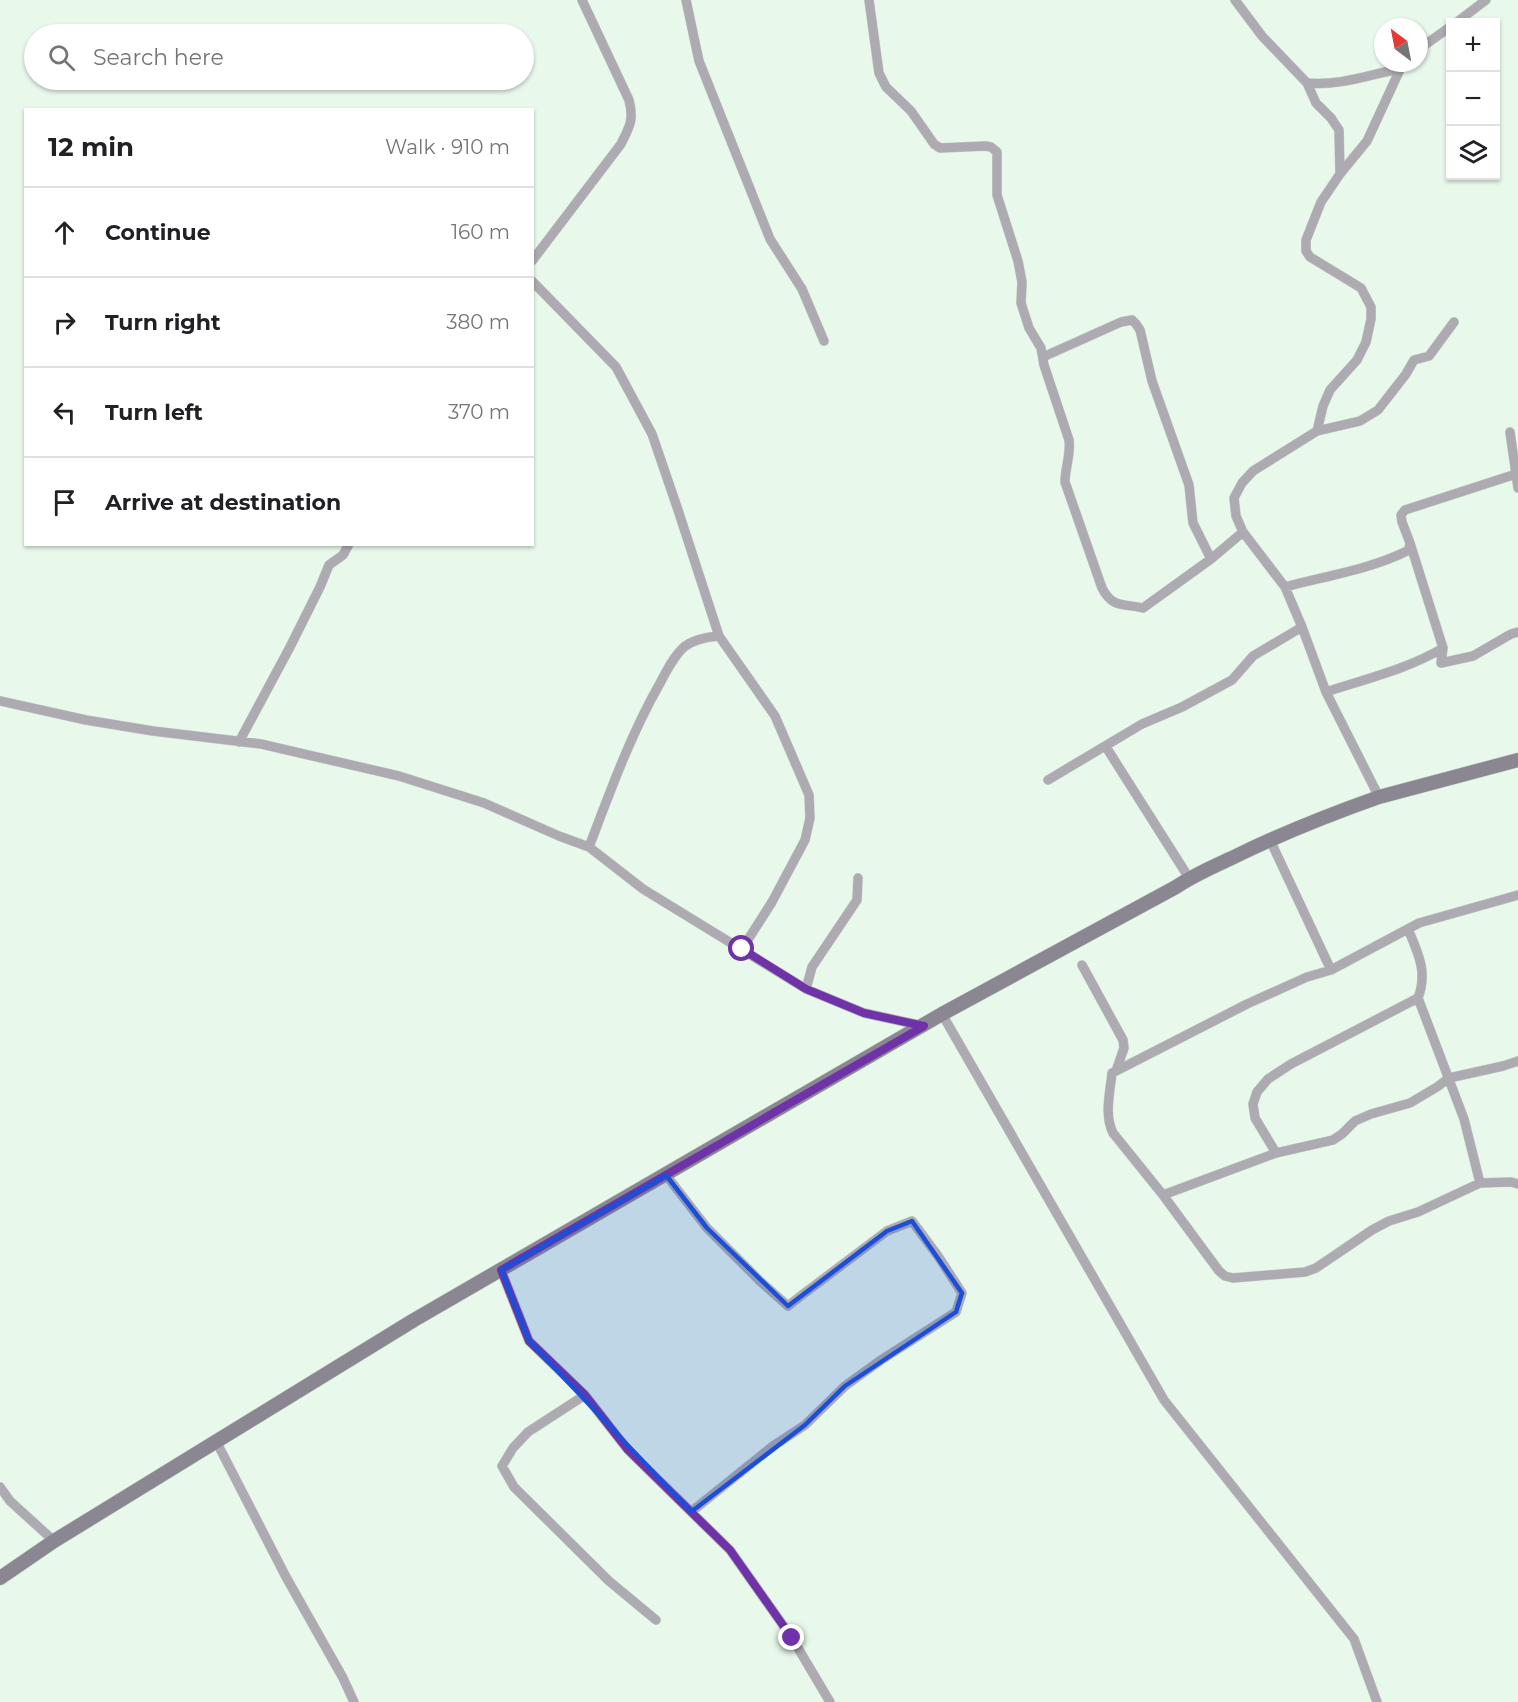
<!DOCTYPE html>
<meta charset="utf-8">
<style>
:root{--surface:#fff;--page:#f2f2f2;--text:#202124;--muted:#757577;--line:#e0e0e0}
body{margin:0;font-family:Montserrat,sans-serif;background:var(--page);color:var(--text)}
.controls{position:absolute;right:18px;top:18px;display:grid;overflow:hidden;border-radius:0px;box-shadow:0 2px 4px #0004}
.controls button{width:54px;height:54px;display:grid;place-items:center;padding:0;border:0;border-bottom:2px solid var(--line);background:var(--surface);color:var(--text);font:30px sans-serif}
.compass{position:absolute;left:1374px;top:18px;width:54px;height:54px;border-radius:50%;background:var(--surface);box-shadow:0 2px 4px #0004;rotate:328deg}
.stop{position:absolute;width:18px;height:18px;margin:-14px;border:4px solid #6f32a8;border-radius:50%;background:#fff}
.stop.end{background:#6f32a8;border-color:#fff;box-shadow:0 2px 6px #0008}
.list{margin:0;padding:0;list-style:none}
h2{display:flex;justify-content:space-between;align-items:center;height:78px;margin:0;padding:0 24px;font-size:26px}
h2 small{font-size:20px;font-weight:400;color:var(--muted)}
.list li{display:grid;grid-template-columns:39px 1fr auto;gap:18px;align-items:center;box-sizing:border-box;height:90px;padding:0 24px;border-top:2px solid var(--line)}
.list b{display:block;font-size:22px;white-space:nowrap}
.list em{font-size:20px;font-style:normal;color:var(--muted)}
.icon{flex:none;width:33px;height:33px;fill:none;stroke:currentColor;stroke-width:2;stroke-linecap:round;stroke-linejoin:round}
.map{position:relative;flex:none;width:1518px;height:1702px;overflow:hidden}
.search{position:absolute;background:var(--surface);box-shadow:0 2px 4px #0004;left:24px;top:24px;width:510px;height:66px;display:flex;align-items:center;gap:15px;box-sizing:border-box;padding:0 21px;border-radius:33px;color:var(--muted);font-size:22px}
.panel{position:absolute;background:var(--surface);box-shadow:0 2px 4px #0004;left:24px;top:108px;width:510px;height:438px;border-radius:0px}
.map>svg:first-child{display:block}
</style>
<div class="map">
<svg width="1518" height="1702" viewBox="0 0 1518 1702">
<rect width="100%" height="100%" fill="#e8f8eb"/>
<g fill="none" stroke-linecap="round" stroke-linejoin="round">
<g stroke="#c5d3c8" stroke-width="10">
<path id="minor" d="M686,0L699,61L770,239L802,289L824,341
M869,0L879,73L886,87L911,111L934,144L940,148L985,146L991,147L997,152V195L1018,261L1022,282L1021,303L1029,328L1041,348L1044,365L1069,440C1071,454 1065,468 1065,482L1102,588C1113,609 1123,603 1143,608L1211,559L1243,532
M1235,0L1262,36L1307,83L1316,103L1331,118L1339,130L1340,174
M1457,22L1486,0
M1419,49L1450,27
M1307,83C1340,86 1368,75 1399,69
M532,261L621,144C630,126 634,120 629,100L582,0
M532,281L616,367L652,434L678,510L719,636L775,716L809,795L810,818L805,840L772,902L742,949
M1043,357L1121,322L1132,320L1136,324L1140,330L1152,381L1189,485L1193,523L1211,559
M1317,431L1323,406L1330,390L1357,360L1366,342L1371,319V307L1361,288L1310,257L1306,251V240L1321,202L1340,174L1367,141L1403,63
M1510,432L1518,488
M1285,587C1326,576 1372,569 1409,550L1410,543
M1443,648L1410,543L1402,522L1401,515L1405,510L1516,474
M1326,692C1365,679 1408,669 1443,648L1441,663L1473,656L1511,634L1518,632
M0,701L86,720L153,731L261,744L399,776L484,803L559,836L589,847L643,889L806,989L864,1013L924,1026
M239,742L290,647L320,587L329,565L343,555L349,544
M1106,747L1189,878
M1048,780L1142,724L1182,707L1232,680L1253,656L1302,627
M1379,797L1326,692L1302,627L1285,587L1243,532L1236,516L1234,498L1242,483L1253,471L1317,431L1360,421L1378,410L1406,374L1414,360L1429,356L1454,322
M1270,840L1331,970
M589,847C610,792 630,736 659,685C666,672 673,657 684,647C694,639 707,637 719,636
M1082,965L1123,1040L1124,1048L1116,1071L1112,1073C1110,1093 1104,1115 1113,1133L1163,1195L1219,1271L1225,1276L1233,1278L1305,1272L1316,1268L1372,1230L1389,1221L1418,1212L1480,1183L1511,1182L1518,1184
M806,989L812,967L857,900L858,878
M1418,998L1464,1119L1480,1183
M942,1014L1164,1400L1354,1639L1377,1702
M1116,1071L1247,1004L1307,977L1331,970L1419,923L1518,895
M1276,1153L1255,1118L1253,1104L1257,1092L1268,1079L1291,1064L1418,998C1428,972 1418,953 1408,929
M666,1175L707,1228L761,1282L788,1306L802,1295L887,1231L912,1221L938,1256L962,1293L956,1312L881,1360L845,1386L805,1425L773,1446L691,1512
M1163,1195L1276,1153L1333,1140L1342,1134L1355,1121L1371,1114L1410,1103L1437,1087L1449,1078L1503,1066L1518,1061
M501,1270L529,1341L585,1395L628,1450L730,1550L792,1638L830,1702
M585,1395L528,1432L513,1448L502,1466L514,1487L609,1581L656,1620
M216,1441L286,1577L343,1678L354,1702
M0,1487L10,1501L54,1541"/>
</g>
<g stroke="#c5d3c8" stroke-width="15">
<path id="secondary" d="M0,1578L54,1541L414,1320L942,1014L1176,887C1195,874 1217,865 1238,855C1283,833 1331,814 1379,797L1518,760"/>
</g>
<use href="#minor" stroke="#adaab2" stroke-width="9"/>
<use href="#secondary" stroke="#8b8792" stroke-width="14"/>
</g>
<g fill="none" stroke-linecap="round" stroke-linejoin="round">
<path stroke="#6f32a8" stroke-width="8" d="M742,949L806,989L864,1013L924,1026L501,1270L529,1341L585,1395L628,1450L730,1550L792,1638"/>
</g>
<path fill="#1d4ed8" fill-opacity="0.2" stroke="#1d4ed8" stroke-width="4.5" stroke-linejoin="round" d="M666,1175L707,1228L788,1306L887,1231L912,1221L962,1293L956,1312L845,1386L805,1425L691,1512L529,1341L501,1270Z"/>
</svg>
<div class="controls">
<button>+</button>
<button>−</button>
<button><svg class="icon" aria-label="layers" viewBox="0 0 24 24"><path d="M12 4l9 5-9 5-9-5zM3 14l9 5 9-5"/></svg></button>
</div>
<svg class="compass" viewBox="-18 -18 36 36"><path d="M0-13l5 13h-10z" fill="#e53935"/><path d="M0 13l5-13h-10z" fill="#757577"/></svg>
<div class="stop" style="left:742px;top:949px"></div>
<div class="stop end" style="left:792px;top:1638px"></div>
<div class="search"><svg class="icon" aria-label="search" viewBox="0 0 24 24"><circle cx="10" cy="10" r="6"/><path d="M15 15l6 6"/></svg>Search here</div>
<section class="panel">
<h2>12 min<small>Walk · 910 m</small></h2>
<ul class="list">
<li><svg class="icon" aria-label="ahead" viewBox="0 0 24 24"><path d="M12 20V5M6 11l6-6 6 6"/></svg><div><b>Continue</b></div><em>160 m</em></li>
<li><svg class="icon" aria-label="right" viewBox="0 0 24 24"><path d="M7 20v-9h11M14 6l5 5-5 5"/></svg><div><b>Turn right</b></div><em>380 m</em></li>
<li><svg class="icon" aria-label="left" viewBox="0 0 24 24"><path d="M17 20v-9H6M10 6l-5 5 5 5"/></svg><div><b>Turn left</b></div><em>370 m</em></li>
<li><svg class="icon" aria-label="arrive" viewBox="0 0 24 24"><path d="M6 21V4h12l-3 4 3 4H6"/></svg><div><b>Arrive at destination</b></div></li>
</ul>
</section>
</div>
